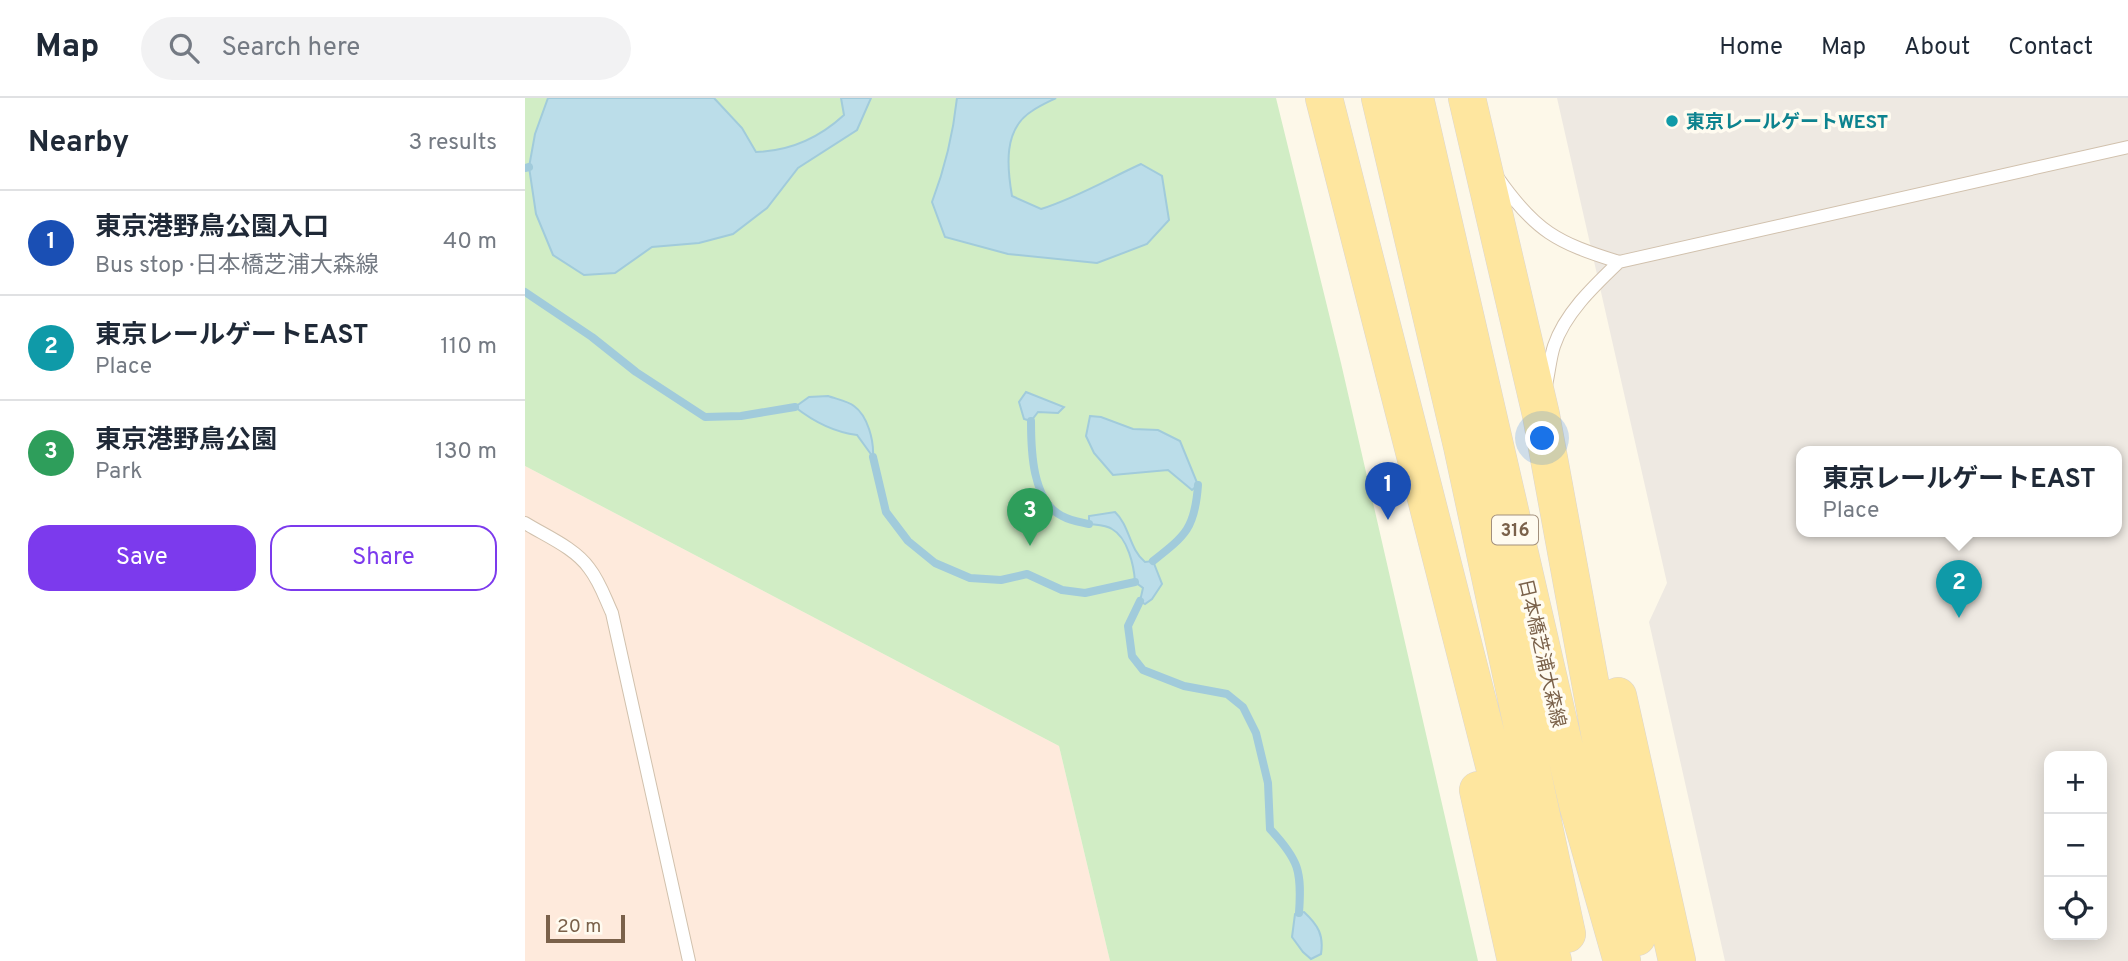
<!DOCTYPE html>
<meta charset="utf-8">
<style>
:root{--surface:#fff;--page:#f2f2f3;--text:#1f2937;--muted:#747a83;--line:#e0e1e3;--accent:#7c3aed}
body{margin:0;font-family:Overpass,"Noto Sans JP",sans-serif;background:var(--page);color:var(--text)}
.controls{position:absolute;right:21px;bottom:21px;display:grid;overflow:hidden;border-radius:14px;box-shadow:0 4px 18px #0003}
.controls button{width:63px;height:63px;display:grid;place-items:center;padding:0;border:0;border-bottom:2px solid var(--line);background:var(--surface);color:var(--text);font:35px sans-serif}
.scale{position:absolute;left:21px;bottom:18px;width:79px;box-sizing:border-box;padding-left:7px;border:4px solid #7a614a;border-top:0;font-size:19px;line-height:24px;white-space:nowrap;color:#7a614a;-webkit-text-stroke:5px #fffbf0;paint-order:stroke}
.you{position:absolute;left:1018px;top:341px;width:24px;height:24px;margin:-18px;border:5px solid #fff;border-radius:50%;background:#1a73e8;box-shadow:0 0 0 10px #1a73e833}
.badge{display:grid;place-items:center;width:46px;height:46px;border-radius:50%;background:var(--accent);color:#fff;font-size:23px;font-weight:700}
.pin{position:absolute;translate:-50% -58px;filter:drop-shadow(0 2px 4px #0008)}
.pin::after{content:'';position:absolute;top:37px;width:24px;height:21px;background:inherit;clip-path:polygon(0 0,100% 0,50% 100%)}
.popup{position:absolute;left:1271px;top:348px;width:326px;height:91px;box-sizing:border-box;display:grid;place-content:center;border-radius:14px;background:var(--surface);filter:drop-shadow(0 2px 5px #0005);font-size:23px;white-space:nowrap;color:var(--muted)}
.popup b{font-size:26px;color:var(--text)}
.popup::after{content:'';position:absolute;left:50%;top:100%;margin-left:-14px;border:14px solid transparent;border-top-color:var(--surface)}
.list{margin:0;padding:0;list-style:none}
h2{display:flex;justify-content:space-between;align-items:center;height:91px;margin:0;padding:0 28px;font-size:30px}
h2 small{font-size:23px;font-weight:400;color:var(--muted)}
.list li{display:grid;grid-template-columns:46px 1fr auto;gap:21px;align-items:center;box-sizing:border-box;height:105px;padding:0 28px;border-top:2px solid var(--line)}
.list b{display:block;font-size:26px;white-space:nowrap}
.list p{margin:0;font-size:23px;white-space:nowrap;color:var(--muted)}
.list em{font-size:23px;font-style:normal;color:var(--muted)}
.actions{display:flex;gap:14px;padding:21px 28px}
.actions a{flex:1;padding:16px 0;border:2px solid var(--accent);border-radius:21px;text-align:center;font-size:24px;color:var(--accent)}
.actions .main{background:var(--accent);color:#fff}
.icon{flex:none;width:38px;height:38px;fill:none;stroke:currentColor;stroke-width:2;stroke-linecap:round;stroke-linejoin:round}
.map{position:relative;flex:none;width:1603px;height:863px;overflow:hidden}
header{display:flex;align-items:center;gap:42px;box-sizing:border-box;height:98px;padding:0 35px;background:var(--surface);border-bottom:2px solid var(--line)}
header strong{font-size:33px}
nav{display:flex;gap:38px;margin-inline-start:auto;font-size:24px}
.search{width:490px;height:63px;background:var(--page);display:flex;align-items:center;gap:18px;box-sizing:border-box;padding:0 24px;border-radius:38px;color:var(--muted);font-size:26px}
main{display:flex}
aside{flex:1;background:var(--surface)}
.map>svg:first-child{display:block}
</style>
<header>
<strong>Map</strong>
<div class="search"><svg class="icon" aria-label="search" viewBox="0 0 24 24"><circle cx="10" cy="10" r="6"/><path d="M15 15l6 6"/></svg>Search here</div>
<nav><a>Home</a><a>Map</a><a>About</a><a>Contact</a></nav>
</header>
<main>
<aside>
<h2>Nearby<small>3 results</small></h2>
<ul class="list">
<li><span class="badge" style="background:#1a4fb4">1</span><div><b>東京港野鳥公園入口</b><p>Bus stop · 日本橋芝浦大森線</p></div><em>40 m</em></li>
<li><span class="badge" style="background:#0f9aa8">2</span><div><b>東京レールゲートEAST</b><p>Place</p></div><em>110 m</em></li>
<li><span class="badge" style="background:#2e9e5b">3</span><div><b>東京港野鳥公園</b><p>Park</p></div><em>130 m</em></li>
</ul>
<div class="actions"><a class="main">Save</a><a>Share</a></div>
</aside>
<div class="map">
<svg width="1603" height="863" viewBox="0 0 1603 863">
<rect width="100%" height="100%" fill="#fdf8e9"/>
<path fill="#feeadc" d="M0,368L534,648L585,863H0Z"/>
<path fill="#eee9e2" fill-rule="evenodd" d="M1032,0H1603V863H1200L1124,524L1142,485ZM1276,354H1592V434H1276ZM1524,658H1577V837H1524Z"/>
<path fill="#d1edc5" d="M0,0H751L816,265L953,863H585L534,648L0,368Z"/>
<path fill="#bbdde9" stroke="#a1cbdb" stroke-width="2" d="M23,0H189L217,30L231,54C265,53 294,40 319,17L316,0H346L332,32L273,70L242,110L208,136L174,145L127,149L90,175L59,177L28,157L11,116L4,69L10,36Z
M432,0H531C523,4 514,8 507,13C478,31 482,69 487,98L516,111C551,100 583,81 616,66L637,78L644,122L622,146L572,165L483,156L420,139L407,104C420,70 428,37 432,0Z
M501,294L539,309L533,315L513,314L506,323L499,321L494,304Z
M303,298C311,301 323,303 329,308C343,318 349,343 348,359L332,337C308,334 289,324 270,309L284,299Z
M565,318L576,319L608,331L633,332L655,343L673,387L667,392L643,372L588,377L569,355L561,338Z
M590,414C605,428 604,451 620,464L628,463L637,486L627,501L620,506L615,503L618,490L610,484C609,468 603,440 587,431C581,427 571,427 564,426V418Z
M779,814C793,827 799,837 796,856L786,861L778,854L767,839L770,816Z"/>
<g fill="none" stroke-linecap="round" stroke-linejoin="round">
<path stroke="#a1cbdb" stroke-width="8" d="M0,70L4,69
M0,194L67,239L111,274L180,319L216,318L270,309
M506,323C506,352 507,403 537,418C546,423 555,424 564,426
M348,359L361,414L383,443L410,465L445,480L476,482L502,476L537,492L560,495L610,484
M628,463C661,437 670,430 673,387
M615,503L603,528L607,558L618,572L659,588L702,596L718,609L731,635L743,685L745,731C774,762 777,773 774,815"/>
<g stroke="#d1c1ad" stroke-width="14">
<path id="lane" d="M973,80C1010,133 1032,145 1094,164L1603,49
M1021,287C1024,275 1025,260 1029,248C1040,215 1069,188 1094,164
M0,425C21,438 50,450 64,470C75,484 80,500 87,515L164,863"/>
</g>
<g stroke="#dcd6d0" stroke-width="38">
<path id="primary" d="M799,0L971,675L1028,863
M855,0L937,348L1042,836
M890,0L1053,708L1097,863
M942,0L1016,317L1112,839
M1093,598L1152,863
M953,692L991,863"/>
</g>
<use href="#lane" stroke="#fff" stroke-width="12"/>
<use href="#primary" stroke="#fee69f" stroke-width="37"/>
</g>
<circle fill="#0f9aa8" stroke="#fffbf0" stroke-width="2.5" cx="1147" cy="23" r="7"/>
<g text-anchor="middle" stroke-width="7" stroke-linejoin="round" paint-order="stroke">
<rect fill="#fffbf0" stroke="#a28f7c" stroke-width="2" x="967" y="417.5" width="46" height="29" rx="5"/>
<g font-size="18" font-weight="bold" fill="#7a614a">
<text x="990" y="438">316</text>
</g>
<g font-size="19" font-weight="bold" fill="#0d838f" stroke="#fffbf0" text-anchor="start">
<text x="1161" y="30">東京レールゲートWEST</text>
</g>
<g font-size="19" fill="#7a614a" stroke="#fffbf0">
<text transform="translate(1018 555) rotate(77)" y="7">日本橋芝浦大森線</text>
</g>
</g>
</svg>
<div class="controls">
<button>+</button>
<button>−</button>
<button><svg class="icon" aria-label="locate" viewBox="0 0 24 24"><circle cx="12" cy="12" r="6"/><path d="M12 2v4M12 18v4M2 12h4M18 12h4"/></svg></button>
</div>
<div class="scale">20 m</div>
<div class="you"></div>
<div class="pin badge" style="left:863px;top:422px;background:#1a4fb4">1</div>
<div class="pin badge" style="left:1434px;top:520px;background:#0f9aa8">2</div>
<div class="popup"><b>東京レールゲートEAST</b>Place</div>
<div class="pin badge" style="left:505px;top:448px;background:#2e9e5b">3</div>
</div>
</main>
